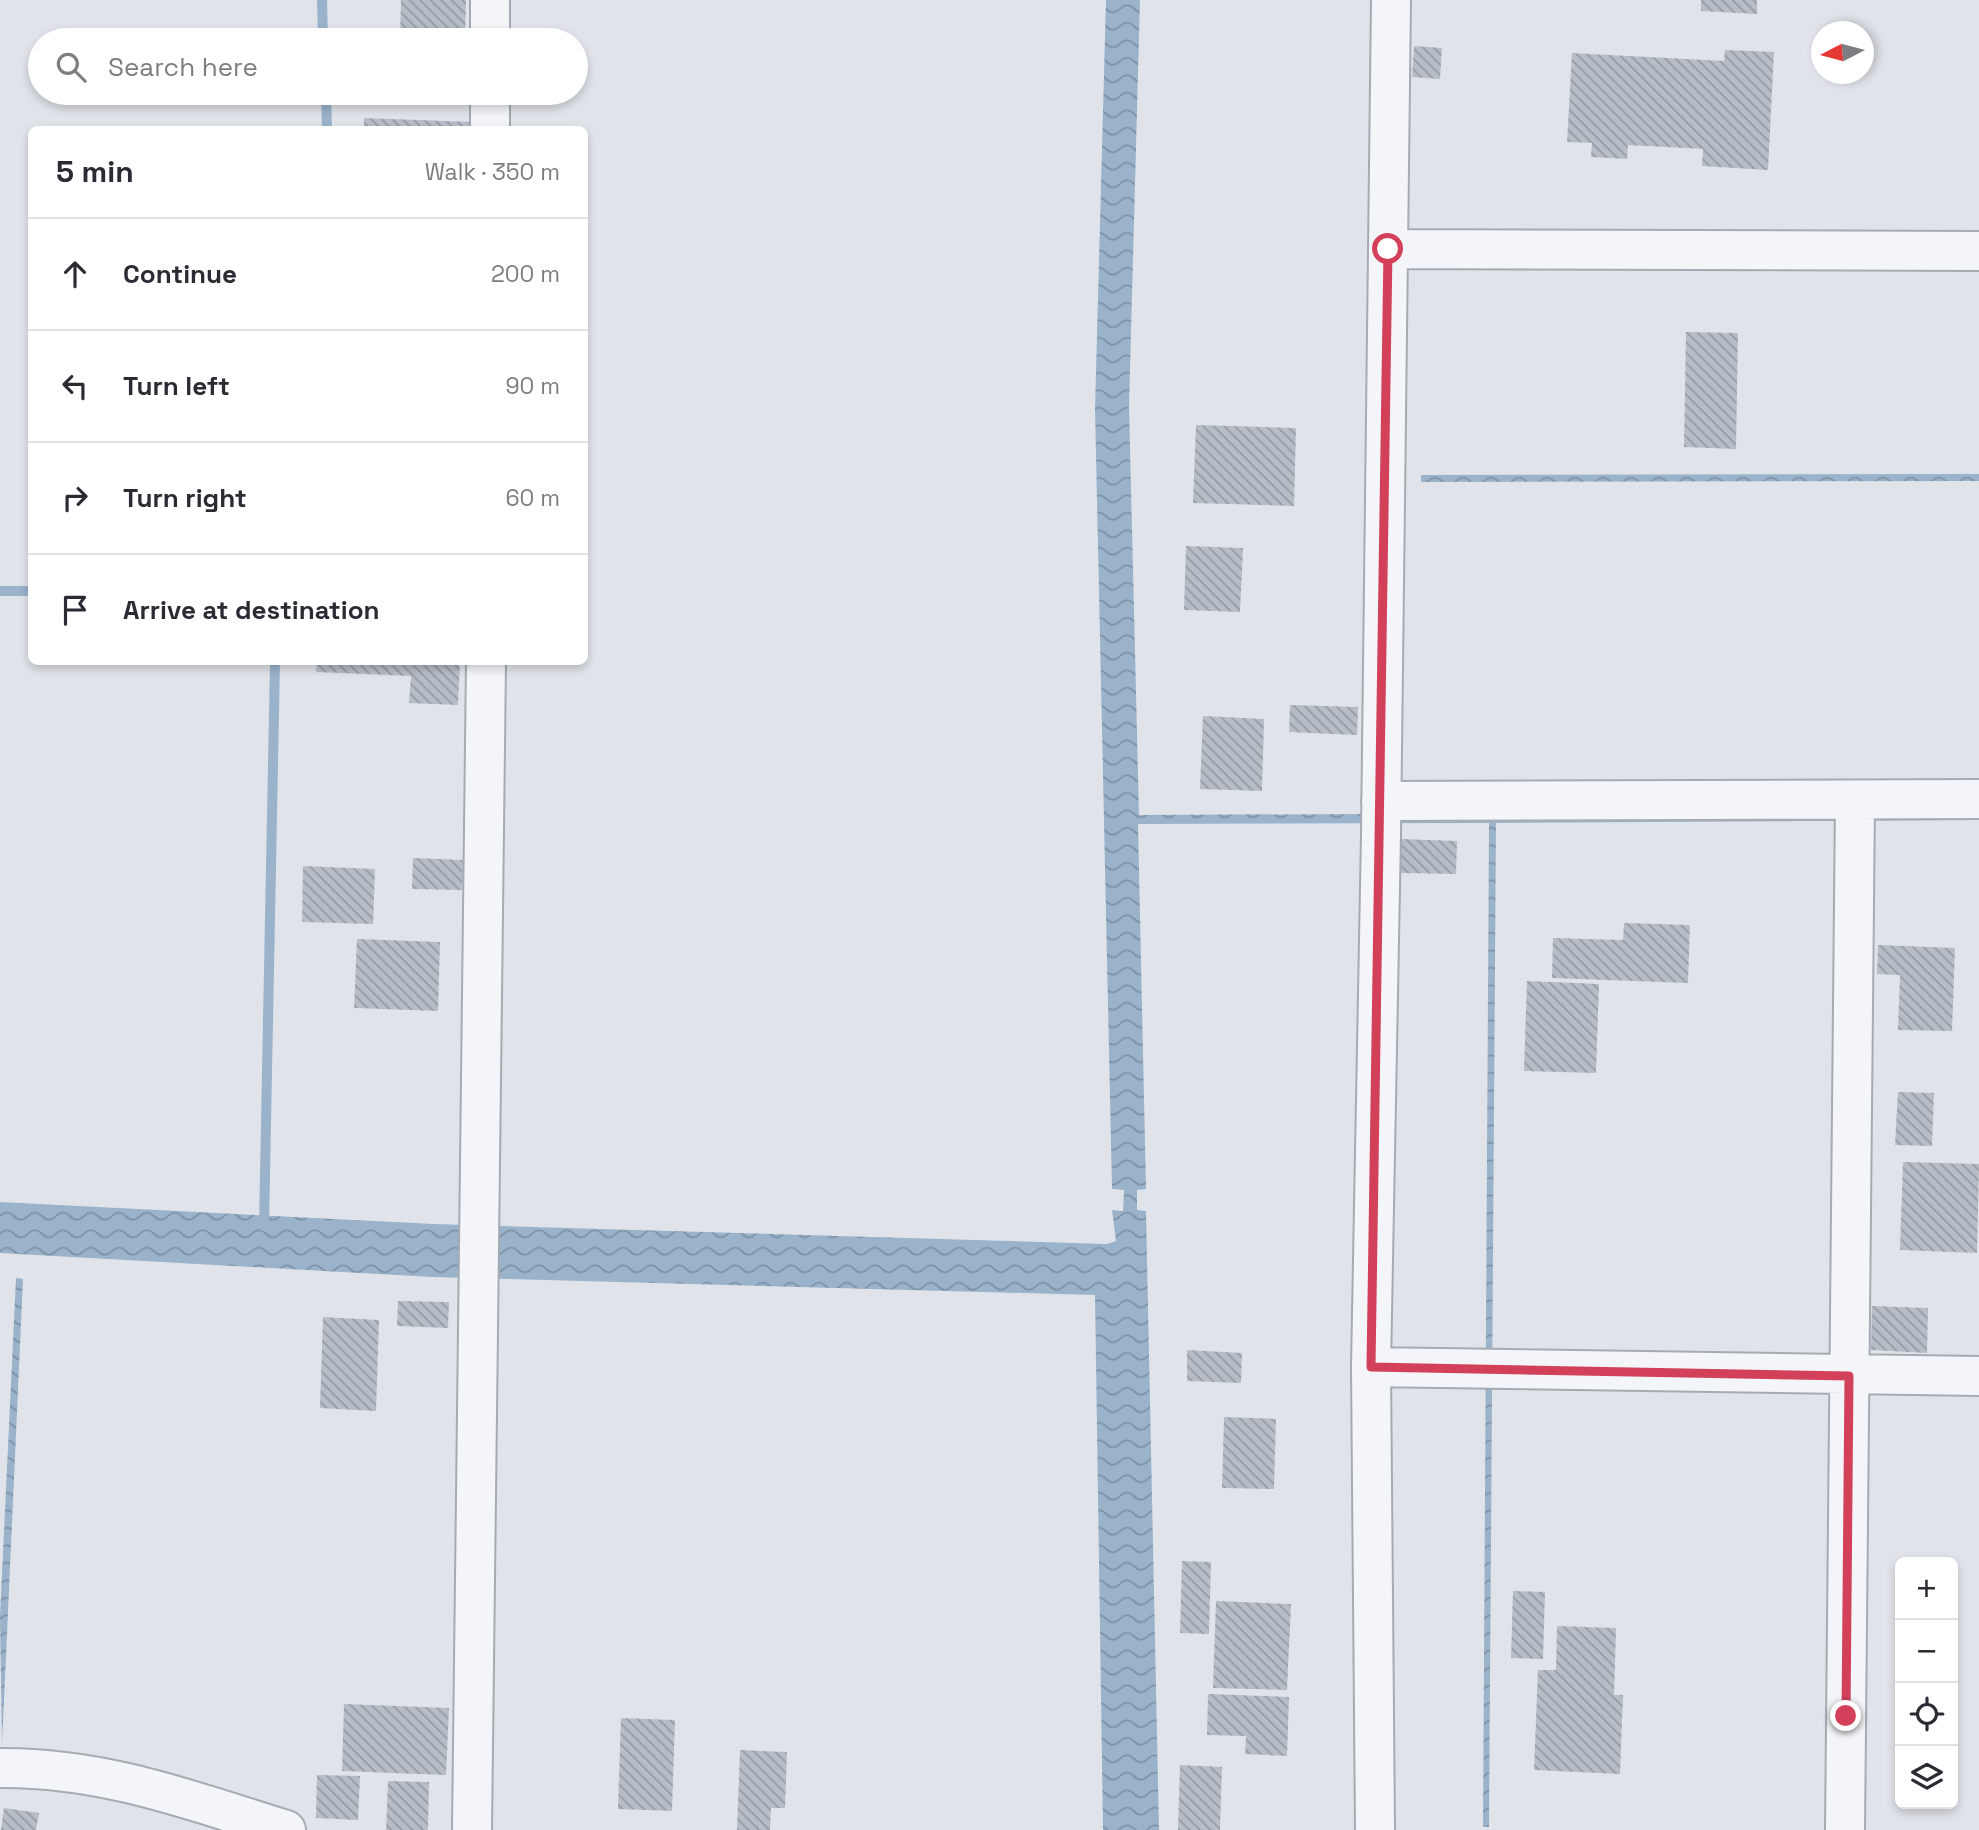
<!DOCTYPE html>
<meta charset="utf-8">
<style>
:root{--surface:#fff;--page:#f2f2f3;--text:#2b2b33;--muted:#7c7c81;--line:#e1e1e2}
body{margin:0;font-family:"Space Grotesk",sans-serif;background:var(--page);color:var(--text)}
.controls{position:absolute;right:21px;bottom:21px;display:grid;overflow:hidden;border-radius:10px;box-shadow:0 4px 10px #0003}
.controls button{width:63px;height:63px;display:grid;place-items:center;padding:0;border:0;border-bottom:2px solid var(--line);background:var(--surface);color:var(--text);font:35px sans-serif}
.compass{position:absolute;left:1811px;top:21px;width:63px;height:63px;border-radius:50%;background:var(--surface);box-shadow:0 4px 10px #0003;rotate:264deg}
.stop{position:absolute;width:21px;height:21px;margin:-16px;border:5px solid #d3405a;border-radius:50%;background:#fff}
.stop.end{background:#d3405a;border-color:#fff;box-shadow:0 2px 7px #0008}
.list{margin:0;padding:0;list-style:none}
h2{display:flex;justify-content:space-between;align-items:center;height:91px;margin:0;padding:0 28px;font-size:30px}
h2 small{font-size:23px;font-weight:400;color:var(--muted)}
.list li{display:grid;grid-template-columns:46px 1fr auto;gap:21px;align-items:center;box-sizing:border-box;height:112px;padding:0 28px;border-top:2px solid var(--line)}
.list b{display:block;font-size:26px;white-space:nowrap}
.list em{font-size:23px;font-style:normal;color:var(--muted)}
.icon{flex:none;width:38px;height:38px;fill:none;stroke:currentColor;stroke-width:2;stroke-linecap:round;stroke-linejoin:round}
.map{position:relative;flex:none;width:1979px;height:1830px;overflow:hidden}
.search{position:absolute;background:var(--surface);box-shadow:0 4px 10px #0003;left:28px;top:28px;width:560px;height:77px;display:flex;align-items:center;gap:18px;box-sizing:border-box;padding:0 24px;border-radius:38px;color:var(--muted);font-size:26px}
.panel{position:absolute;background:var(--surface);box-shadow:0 4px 10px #0003;left:28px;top:126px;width:560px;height:539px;border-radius:10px}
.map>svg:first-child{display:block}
</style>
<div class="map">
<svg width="1979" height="1830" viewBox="0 0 1979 1830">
<defs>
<pattern id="water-waves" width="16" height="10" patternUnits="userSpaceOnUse" patternTransform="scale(1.75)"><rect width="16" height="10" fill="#9ab3cb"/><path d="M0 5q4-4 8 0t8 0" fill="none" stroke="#7e92a6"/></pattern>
<pattern id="building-back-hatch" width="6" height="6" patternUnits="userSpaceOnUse" patternTransform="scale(1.75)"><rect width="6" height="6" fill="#b7bdc7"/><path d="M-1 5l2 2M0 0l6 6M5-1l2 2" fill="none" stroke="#959aa3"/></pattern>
</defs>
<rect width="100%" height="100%" fill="#e0e4ea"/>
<path fill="url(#water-waves)" d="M1106,0H1140L1129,406L1139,815L1979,811V820L1496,823L1489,1827H1483L1489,823L1138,824L1146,1189L1137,1190V1210L1146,1211L1159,1830H1103L1095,1295L432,1277L0,1253V1202L434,1224L1107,1244L1116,1241L1112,1210L1123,1211L1124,1190L1112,1189L1095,409Z
M1979,474V481L1421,482V475Z
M16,1278L23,1279L2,1745L0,1616Z"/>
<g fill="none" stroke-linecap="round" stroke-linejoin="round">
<path stroke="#9ab3cb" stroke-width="10" d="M322,0L323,40
M326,93L327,130
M0,591H32
M264,1226L275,662"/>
</g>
<path fill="url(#building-back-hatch)" d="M401,0H466L465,40H400Z
M1701,0H1757V14L1701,11Z
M1414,46L1442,48L1440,79L1412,77Z
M1725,50L1774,52L1768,170L1702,166L1703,149L1628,145L1627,159L1591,157L1592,143L1567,142L1572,53L1724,61Z
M364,118L473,122L472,130H364Z
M1686,332L1738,333L1736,449L1684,447Z
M1196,425L1296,428L1294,506L1193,503Z
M1186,546L1243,548L1240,612L1184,610Z
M317,662H460L458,705L409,703L411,676L316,672Z
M1290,705L1358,707L1357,735L1289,732Z
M1203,716L1264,719L1262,791L1200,789Z
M1400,839L1457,841L1456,874L1399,873Z
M413,858L463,860L462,890L412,889Z
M303,866L375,869L373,924L302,922Z
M1624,923L1690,925L1688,983L1552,978L1553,938L1623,940Z
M357,939L440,942L438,1011L354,1008Z
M1878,945L1955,948L1952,1031L1898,1030L1900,975L1877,974Z
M1527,981L1599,984L1596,1073L1524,1071Z
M1898,1092L1934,1093L1932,1146L1895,1145Z
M1903,1162L1979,1164L1977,1253L1900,1250Z
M398,1301L449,1302L448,1328L397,1326Z
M1872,1306L1928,1308L1927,1353L1871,1350Z
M323,1317L379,1320L376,1411L320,1408Z
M1187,1350L1242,1353L1241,1383L1187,1381Z
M1224,1417L1276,1419L1274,1489L1222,1488Z
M1182,1561L1211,1562L1209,1634L1180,1633Z
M1513,1591L1545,1592L1543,1659L1511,1658Z
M1216,1601L1291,1604L1287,1690L1213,1688Z
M1557,1626L1616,1628L1614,1695H1623L1620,1774L1534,1770L1538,1670H1556Z
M1208,1694L1289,1697L1287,1756L1245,1754L1246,1736L1207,1735Z
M344,1704L449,1708L446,1775L342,1771Z
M621,1718L675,1720L672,1811L618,1809Z
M740,1750L787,1752L785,1808H771L770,1830H737Z
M1180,1765L1222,1767L1220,1830H1178Z
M317,1775L360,1776L358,1820L316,1818Z
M388,1781L429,1782L428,1830H386Z
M4,1808L39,1813L36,1830H1Z"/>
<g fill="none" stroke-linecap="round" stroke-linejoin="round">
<g stroke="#a5abb4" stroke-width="42">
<path id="minor" d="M490,0V40
M490,93V130
M1388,249L1979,251
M1381,801L1979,799
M1371,1367L1979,1376
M0,1768C102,1767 190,1800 286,1830
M472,1830L486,662
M1375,1830L1371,1367L1381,834L1391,0
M1845,1830L1855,800"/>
</g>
<use href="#minor" stroke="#f3f5f8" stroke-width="38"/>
</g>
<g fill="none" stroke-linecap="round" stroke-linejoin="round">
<path stroke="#d3405a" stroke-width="9" d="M1388,249L1371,1367L1849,1376L1846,1716"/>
</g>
</svg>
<div class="controls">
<button>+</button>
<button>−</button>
<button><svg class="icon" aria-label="locate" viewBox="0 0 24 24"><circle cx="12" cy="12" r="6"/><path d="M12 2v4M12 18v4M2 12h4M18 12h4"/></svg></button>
<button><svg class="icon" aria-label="layers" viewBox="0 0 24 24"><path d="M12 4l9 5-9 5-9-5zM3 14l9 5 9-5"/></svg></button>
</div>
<svg class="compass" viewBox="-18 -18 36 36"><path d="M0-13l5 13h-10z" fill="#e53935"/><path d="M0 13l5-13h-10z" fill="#7c7c81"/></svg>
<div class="stop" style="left:1388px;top:249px"></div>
<div class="stop end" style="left:1846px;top:1716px"></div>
<div class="search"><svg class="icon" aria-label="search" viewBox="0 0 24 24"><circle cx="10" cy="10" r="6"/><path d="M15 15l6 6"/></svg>Search here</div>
<section class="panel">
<h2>5 min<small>Walk · 350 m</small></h2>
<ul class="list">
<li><svg class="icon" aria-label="ahead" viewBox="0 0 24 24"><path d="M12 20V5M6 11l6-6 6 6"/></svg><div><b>Continue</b></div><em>200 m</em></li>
<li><svg class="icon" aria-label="left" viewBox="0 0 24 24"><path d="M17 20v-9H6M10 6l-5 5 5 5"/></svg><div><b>Turn left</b></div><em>90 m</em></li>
<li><svg class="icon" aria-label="right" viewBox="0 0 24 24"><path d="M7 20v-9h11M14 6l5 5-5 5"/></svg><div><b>Turn right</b></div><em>60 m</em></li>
<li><svg class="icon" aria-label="arrive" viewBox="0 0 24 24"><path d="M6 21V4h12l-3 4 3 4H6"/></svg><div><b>Arrive at destination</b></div></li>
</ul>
</section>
</div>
